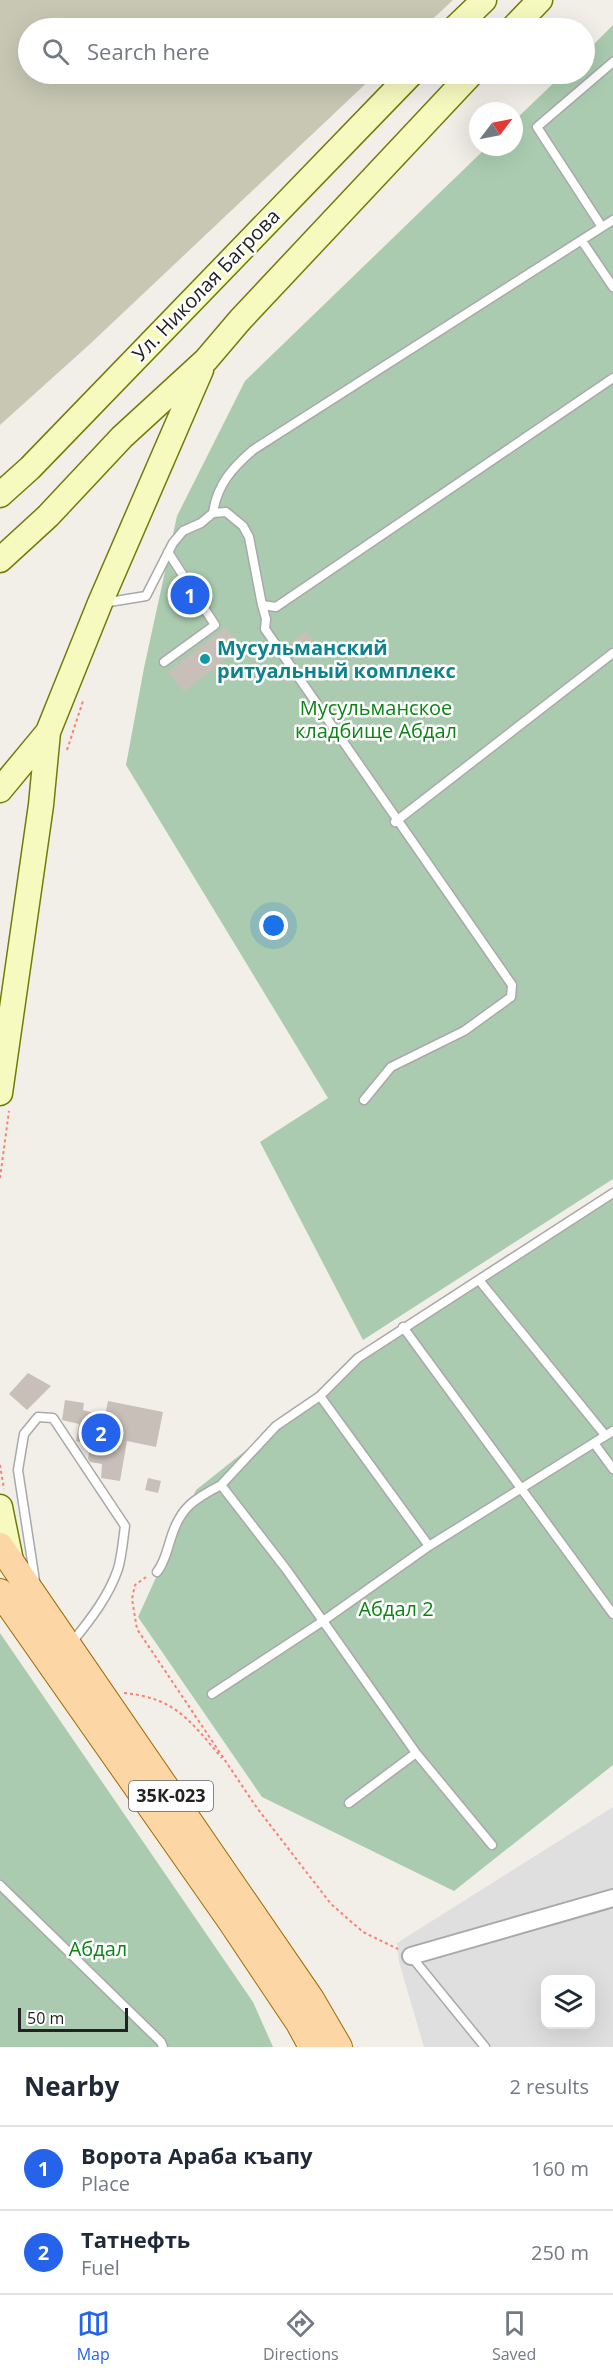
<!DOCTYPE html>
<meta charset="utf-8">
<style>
:root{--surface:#fff;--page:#f6f6f7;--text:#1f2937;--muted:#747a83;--line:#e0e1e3;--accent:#2563eb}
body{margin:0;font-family:"Open Sans",sans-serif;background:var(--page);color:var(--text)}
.controls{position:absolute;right:18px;bottom:18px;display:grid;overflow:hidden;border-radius:12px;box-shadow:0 6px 24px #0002}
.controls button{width:54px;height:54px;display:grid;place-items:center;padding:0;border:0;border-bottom:2px solid var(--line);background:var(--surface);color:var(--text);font:30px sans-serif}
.compass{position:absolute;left:469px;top:102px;width:54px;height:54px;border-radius:50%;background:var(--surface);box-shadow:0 6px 24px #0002;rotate:58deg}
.scale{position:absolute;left:18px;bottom:15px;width:110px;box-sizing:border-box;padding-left:6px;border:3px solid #222;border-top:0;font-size:16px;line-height:21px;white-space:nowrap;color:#222;-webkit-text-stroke:4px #fff;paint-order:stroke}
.you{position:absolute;left:274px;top:926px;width:21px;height:21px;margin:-15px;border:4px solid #fff;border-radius:50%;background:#1a73e8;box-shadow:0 0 0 9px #1a73e833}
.badge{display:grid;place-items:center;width:39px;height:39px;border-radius:50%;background:var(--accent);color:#fff;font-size:20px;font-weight:700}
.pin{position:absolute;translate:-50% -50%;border:3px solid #fff;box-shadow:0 2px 6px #0006}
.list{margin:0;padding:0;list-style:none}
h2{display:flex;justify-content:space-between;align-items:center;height:78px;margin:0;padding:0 24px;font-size:26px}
h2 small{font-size:20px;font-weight:400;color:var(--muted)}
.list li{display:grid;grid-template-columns:39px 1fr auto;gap:18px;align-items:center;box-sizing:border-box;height:84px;padding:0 24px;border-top:2px solid var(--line)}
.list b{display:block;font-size:22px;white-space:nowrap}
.list p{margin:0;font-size:20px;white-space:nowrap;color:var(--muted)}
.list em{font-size:20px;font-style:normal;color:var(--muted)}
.icon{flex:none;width:33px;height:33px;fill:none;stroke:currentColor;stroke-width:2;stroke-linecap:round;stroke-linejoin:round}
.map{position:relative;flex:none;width:613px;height:2047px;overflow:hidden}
.search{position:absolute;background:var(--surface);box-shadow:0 6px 24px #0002;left:18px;right:18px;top:18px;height:66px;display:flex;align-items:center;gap:15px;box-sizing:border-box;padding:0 21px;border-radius:33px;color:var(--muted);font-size:22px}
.sheet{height:246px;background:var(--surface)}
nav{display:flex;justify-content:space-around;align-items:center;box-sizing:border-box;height:84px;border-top:2px solid var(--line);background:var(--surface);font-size:16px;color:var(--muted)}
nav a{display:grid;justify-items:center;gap:3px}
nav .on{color:var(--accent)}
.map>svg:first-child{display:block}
</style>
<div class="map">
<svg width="613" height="2047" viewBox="0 0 613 2047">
<rect width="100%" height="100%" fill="#f2efe9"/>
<path fill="#e0dfdf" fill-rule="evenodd" d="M613,1807V2047H424L399,1962L397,1943ZM546,1980H590V2024H546Z"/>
<path fill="#c7c7b4" d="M0,0H453L423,28H28V74H376L90,344L0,425Z"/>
<path fill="#aacbaf" d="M613,25V1179L363,1340L260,1142L328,1098L126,765L144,668L177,516L245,381L487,147H514V121L563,74H584L585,53Z
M613,1193V1765L454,1891L262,1797L138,1617L196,1490L359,1360Z
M0,1633L253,2002L273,2047H0Z"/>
<path fill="#c7bfb8" d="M184,589L193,603L186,609L176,595Z
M226,627L241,647L184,692L168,672Z
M305,631L318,646L304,658L291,643Z
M28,1373L51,1386L27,1410L9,1394Z
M65,1400L84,1403L83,1410L105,1416L108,1401L163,1412L156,1447L127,1441L120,1481L101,1478L102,1464L90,1462L88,1459L90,1445L76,1441L79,1424L62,1420Z
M148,1478L161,1481L158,1493L145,1490Z"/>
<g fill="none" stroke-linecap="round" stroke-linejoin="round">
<g stroke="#a9a9a9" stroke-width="11">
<path id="lane" d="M602,227L537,127L613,62
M582,241L613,287
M213,513C217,485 232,468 253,450L613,220
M103,603L146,596L173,543L183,531L201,523L213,513L226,512L243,526L249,537L262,605L276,607L613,378
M262,605L266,619L265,629L512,985L511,997L464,1031L391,1067L364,1100
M164,662L215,625L168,552
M395,822L613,653
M479,1280L605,1435
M403,1327L613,1614
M320,1396L429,1546
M594,1443L613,1469
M221,1485L276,1426L320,1396L358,1358L613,1193
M157,1572C165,1562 167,1550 171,1538C180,1508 194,1499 221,1485L286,1569L323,1621L429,1546L613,1431
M35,1581L18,1470L24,1434L38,1417L53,1418L125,1526C123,1540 122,1555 118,1569C108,1598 89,1621 70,1645
M212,1694L323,1621L416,1753L492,1845
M349,1803L416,1753
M0,1885L161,2042L163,2047
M411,1956L485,2047"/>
</g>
<g stroke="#a9a9a9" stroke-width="20">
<path id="street" d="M411,1956L613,1898"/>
</g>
<g stroke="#707d05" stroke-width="27">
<path id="secondary" d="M455,28L484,0
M513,28L540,0
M0,495L30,468L411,74
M0,560L48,516L122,437L206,360L240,320L471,74
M0,790L48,732L100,603L201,370
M0,1093L41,805L48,732
M0,1507L11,1561"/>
</g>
<g stroke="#a06b00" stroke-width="28">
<path id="primary" d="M0,1546L311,1999L339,2047
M0,1592L230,1920L299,2023L312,2047"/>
</g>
<path stroke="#fa8072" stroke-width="2" stroke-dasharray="3 3" stroke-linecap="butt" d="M67,750L83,701
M0,1178L9,1111
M0,1465L4,1489
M146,1577L135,1585L132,1599L137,1629L257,1808L331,1904L363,1932L398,1949
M124,1693C176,1698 190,1721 222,1758"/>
<use href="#lane" stroke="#fff" stroke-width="8"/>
<use href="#street" stroke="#fff" stroke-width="16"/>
<use href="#secondary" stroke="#f7fabf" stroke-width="24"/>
<use href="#primary" stroke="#fcd6a4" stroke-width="26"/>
</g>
<circle fill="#0f9aa8" stroke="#fff" stroke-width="2" cx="205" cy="659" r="6"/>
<g text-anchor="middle" stroke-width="5" stroke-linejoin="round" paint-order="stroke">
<rect fill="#fff" stroke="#646464" stroke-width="1.5" x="129" y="1781" width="84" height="30" rx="4.5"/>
<g font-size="18" font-weight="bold" fill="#222">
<text x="171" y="1802">35К-023</text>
</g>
<g font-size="20" fill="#222" stroke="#fff">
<text transform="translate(206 285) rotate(-46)" y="7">Ул. Николая Багрова</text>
</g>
<g font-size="20" font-weight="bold" fill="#0d838f" stroke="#fff" text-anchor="start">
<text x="217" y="655">Мусульманский<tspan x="217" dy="23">ритуальный комплекс</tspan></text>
</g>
<g font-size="20" fill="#0c8416" stroke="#fff">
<text x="376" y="715">Мусульманское<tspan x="376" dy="23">кладбище Абдал</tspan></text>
<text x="396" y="1616">Абдал 2</text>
<text x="98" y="1956">Абдал</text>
</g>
</g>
</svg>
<div class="controls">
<button><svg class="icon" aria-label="layers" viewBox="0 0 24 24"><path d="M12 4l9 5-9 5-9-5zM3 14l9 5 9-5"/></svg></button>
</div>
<svg class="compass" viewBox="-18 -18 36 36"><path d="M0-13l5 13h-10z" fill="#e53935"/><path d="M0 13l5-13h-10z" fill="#747a83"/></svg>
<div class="scale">50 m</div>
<div class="you"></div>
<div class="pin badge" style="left:190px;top:595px">1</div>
<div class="pin badge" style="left:101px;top:1433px">2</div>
<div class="search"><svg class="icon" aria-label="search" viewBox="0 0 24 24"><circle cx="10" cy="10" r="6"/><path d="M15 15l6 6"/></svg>Search here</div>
</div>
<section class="sheet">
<h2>Nearby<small>2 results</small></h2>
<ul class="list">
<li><span class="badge">1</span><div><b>Ворота Араба къапу</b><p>Place</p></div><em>160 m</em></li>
<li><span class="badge">2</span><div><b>Татнефть</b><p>Fuel</p></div><em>250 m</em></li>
</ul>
</section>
<nav>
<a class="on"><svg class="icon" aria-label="map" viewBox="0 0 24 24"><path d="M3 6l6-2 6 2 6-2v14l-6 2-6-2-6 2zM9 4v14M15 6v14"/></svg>Map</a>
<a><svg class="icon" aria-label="directions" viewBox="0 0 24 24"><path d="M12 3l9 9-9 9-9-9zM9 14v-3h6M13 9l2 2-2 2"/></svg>Directions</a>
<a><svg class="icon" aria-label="saved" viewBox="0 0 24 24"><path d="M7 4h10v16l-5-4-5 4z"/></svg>Saved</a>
</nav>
